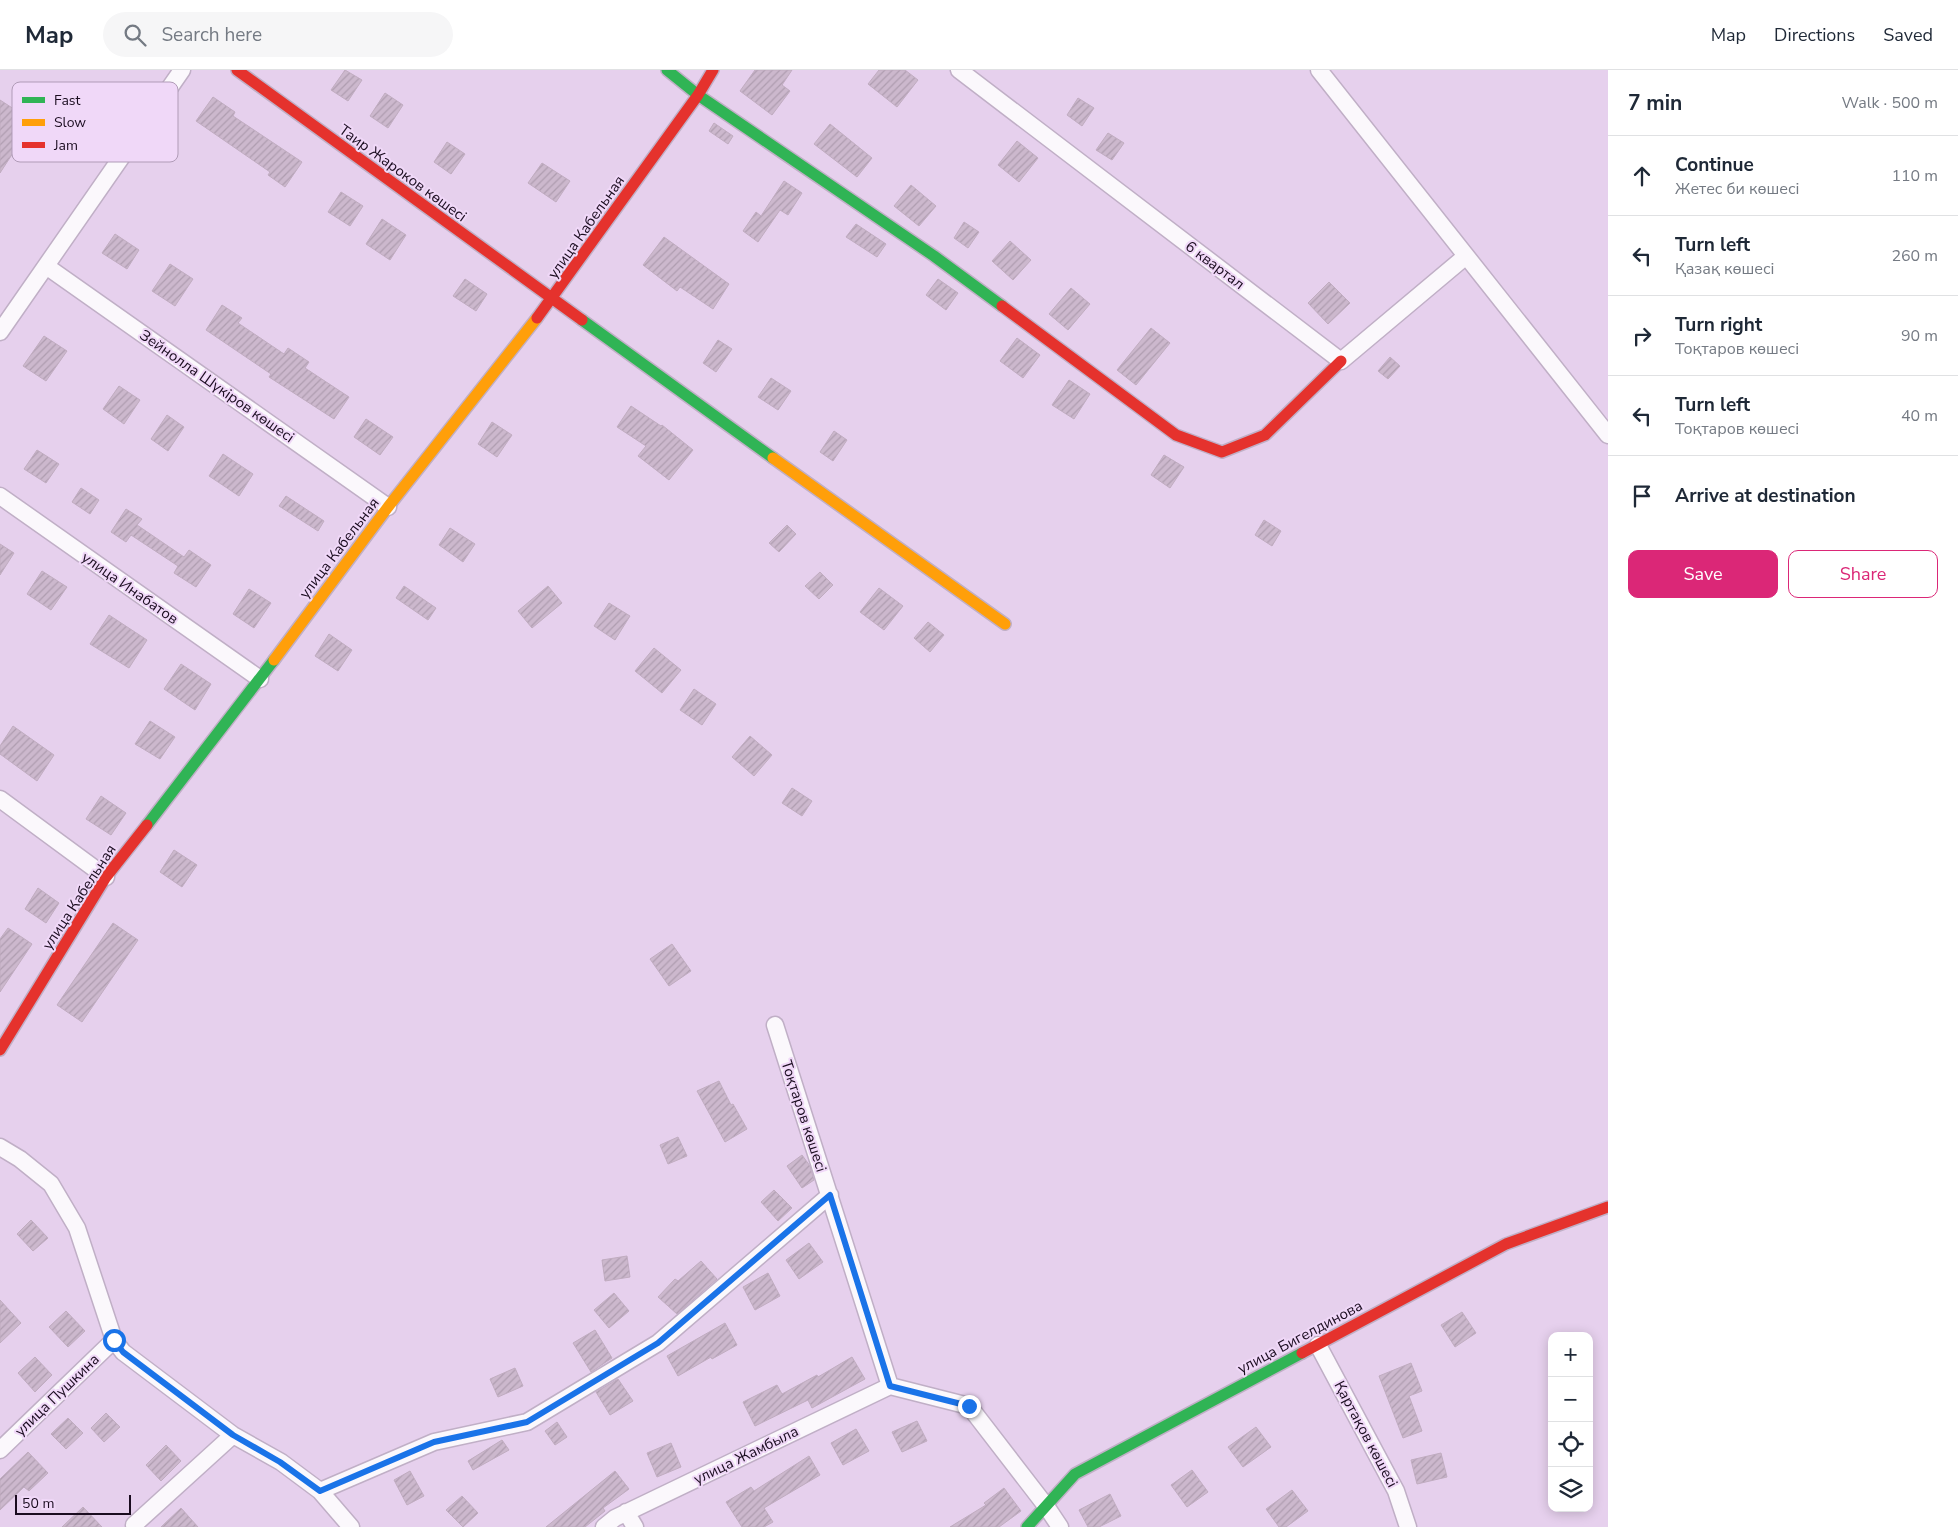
<!DOCTYPE html>
<meta charset="utf-8">
<style>
:root{--surface:#fff;--page:#f6f6f7;--text:#1f2937;--muted:#747a83;--line:#e0e1e3;--accent:#db2777}
body{margin:0;font-family:"Nunito Sans",sans-serif;background:var(--page);color:var(--text)}
.controls{position:absolute;right:15px;bottom:15px;display:grid;overflow:hidden;border-radius:10px;box-shadow:0 2px 12px #0003}
.controls button{width:45px;height:45px;display:grid;place-items:center;padding:0;border:0;border-bottom:1px solid var(--line);background:var(--surface);color:var(--text);font:25px sans-serif}
.scale{position:absolute;left:15px;bottom:12px;width:116px;box-sizing:border-box;padding-left:5px;border:2px solid #1a0c1f;border-top:0;font-size:14px;line-height:18px;white-space:nowrap;color:#1a0c1f;-webkit-text-stroke:4px #f0d8f8;paint-order:stroke}
.stop{position:absolute;width:15px;height:15px;margin:-11px;border:4px solid #1a73e8;border-radius:50%;background:#fff}
.stop.end{background:#1a73e8;border-color:#fff;box-shadow:0 1px 5px #0008}
.list{margin:0;padding:0;list-style:none}
h2{display:flex;justify-content:space-between;align-items:center;height:65px;margin:0;padding:0 20px;font-size:21px}
h2 small{font-size:16px;font-weight:400;color:var(--muted)}
.list li{display:grid;grid-template-columns:32px 1fr auto;gap:15px;align-items:center;box-sizing:border-box;height:80px;padding:0 20px;border-top:1px solid var(--line)}
.list b{display:block;font-size:19px;white-space:nowrap}
.list p{margin:0;font-size:16px;white-space:nowrap;color:var(--muted)}
.list em{font-size:16px;font-style:normal;color:var(--muted)}
.actions{display:flex;gap:10px;padding:15px 20px}
.actions a{flex:1;padding:11px 0;border:1px solid var(--accent);border-radius:10px;text-align:center;font-size:18px;color:var(--accent)}
.actions .main{background:var(--accent);color:#fff}
.icon{flex:none;width:28px;height:28px;fill:none;stroke:currentColor;stroke-width:2;stroke-linecap:round;stroke-linejoin:round}
.map{position:relative;flex:none;width:1608px;height:1457px;overflow:hidden}
header{display:flex;align-items:center;gap:30px;box-sizing:border-box;height:70px;padding:0 25px;background:var(--surface);border-bottom:1px solid var(--line)}
header strong{font-size:24px}
nav{display:flex;gap:28px;margin-inline-start:auto;font-size:18px}
.search{width:350px;height:45px;background:var(--page);display:flex;align-items:center;gap:12px;box-sizing:border-box;padding:0 18px;border-radius:28px;color:var(--muted);font-size:19px}
main{display:flex}
aside{flex:1;background:var(--surface)}
.map>svg:first-child{display:block}
</style>
<header>
<strong>Map</strong>
<div class="search"><svg class="icon" aria-label="search" viewBox="0 0 24 24"><circle cx="10" cy="10" r="6"/><path d="M15 15l6 6"/></svg>Search here</div>
<nav><a>Map</a><a>Directions</a><a>Saved</a></nav>
</header>
<main>
<div class="map">
<svg width="1608" height="1457" viewBox="0 0 1608 1457">
<defs>
<pattern id="building-hatch" width="6" height="6" patternUnits="userSpaceOnUse" patternTransform="scale(1.25)"><rect width="6" height="6" fill="#ccb8cd"/><path d="M-1 1l2-2M0 6l6-6M5 7l2-2" fill="none" stroke="#af9db0"/></pattern>
</defs>
<rect width="100%" height="100%" fill="#e6d0ed"/>
<path fill="url(#building-hatch)" stroke="#c0acc0" d="M345,0L362,10L348,31L331,20Z
M755,0H792L782,15L790,21L772,45L740,21Z
M879,0H905L918,10L897,37L868,14Z
M385,23L403,35L388,58L370,46Z
M213,27L235,42L233,46L302,92L285,117L268,105L270,102L196,51Z
M1078,28L1094,38L1082,56L1067,45Z
M0,30L37,54L28,69L24,66L0,103Z
M714,53L733,66L728,74L709,61Z
M830,54L872,88L857,107L814,74Z
M1108,63L1124,73L1112,90L1096,80Z
M1017,71L1038,88L1019,112L998,95Z
M447,72L465,84L451,104L434,92Z
M542,93L570,111L556,132L528,113Z
M784,111L802,123L788,145L780,140L758,172L743,161L756,142L761,146Z
M911,115L936,136L919,156L894,136Z
M341,122L363,136L350,156L328,142Z
M382,149L406,165L390,190L366,174Z
M964,152L979,162L968,178L954,168Z
M856,154L886,174L877,187L846,167Z
M115,164L139,180L127,199L102,183Z
M664,167L729,214L713,239L680,217L677,221L643,195Z
M1010,171L1031,190L1013,210L992,191Z
M170,194L193,209L175,236L152,221Z
M465,209L487,224L476,241L453,226Z
M938,209L958,223L946,240L926,225Z
M1329,212L1350,233L1328,254L1308,233Z
M1071,218L1090,234L1068,260L1049,244Z
M222,235L242,248L238,253L284,284L288,278L309,292L305,298L349,327L334,349L269,307L271,304L206,260Z
M1151,258L1170,273L1136,315L1117,300Z
M44,266L67,281L46,311L23,296Z
M1017,268L1040,285L1023,308L1000,291Z
M718,270L732,279L716,302L703,293Z
M1390,287L1400,296L1388,309L1378,301Z
M771,308L791,321L778,340L758,327Z
M1069,310L1090,324L1074,349L1052,335Z
M119,316L140,330L124,354L103,339Z
M631,336L661,356L662,355L693,380L669,410L638,386L646,376L617,357Z
M167,345L184,357L168,381L151,369Z
M366,349L393,367L380,385L354,367Z
M492,352L512,365L497,387L478,374Z
M834,361L847,370L833,391L820,382Z
M37,380L59,394L46,413L24,399Z
M223,384L253,404L239,426L209,406Z
M1164,385L1184,397L1170,418L1151,405Z
M81,418L99,430L90,444L72,432Z
M286,426L324,451L318,461L279,436Z
M126,439L142,449L137,455L184,487L189,480L211,495L196,517L174,503L178,496L131,465L126,472L111,462Z
M1264,450L1281,461L1272,476L1255,465Z
M787,455L796,464L779,482L769,473Z
M450,458L475,474L463,492L439,475Z
M0,474L14,483L0,505Z
M42,501L67,517L51,540L27,524Z
M820,502L833,515L819,529L805,516Z
M404,516L436,538L428,550L396,528Z
M548,516L562,533L532,558L518,541Z
M879,518L903,536L884,560L860,542Z
M249,519L271,533L254,558L233,544Z
M609,533L630,546L615,570L594,556Z
M109,545L147,570L129,598L90,574Z
M928,552L944,565L930,582L914,568Z
M329,564L352,580L338,601L315,586Z
M654,578L681,600L662,623L635,601Z
M181,594L211,614L195,640L164,619Z
M694,619L716,634L702,655L680,640Z
M150,651L175,667L160,689L135,674Z
M13,656L54,685L37,711L0,684V676Z
M750,666L772,685L754,706L732,687Z
M792,718L812,731L802,746L782,733Z
M101,726L126,743L111,765L86,749Z
M174,780L197,795L182,817L160,802Z
M38,818L59,833L46,853L25,839Z
M113,853L138,870L82,952L57,935Z
M8,858L32,874L0,922V869Z
M672,874L691,901L669,916L650,889Z
M719,1011L731,1035L733,1034L747,1059L725,1072L697,1021Z
M678,1067L687,1086L668,1094L660,1075Z
M802,1085L810,1096L814,1110L802,1118L787,1096Z
M774,1120L792,1138L778,1151L761,1132Z
M31,1150L48,1168L33,1181L17,1164Z
M809,1173L823,1192L799,1209L786,1190Z
M627,1186L630,1207L605,1211L602,1190Z
M701,1191L717,1209L677,1244L658,1227L675,1209L678,1211Z
M768,1203L780,1226L755,1240L743,1217Z
M614,1223L629,1241L609,1258L594,1240Z
M0,1230L21,1253L0,1273Z
M66,1241L85,1261L68,1277L49,1257Z
M1462,1242L1476,1263L1455,1277L1441,1255Z
M725,1253L737,1275L712,1289L711,1287L678,1306L667,1286Z
M595,1260L612,1288L591,1302L573,1273Z
M35,1287L52,1305L35,1322L18,1303Z
M852,1287L865,1309L812,1338L808,1330L755,1356L743,1332L777,1315L782,1324L817,1305L818,1307Z
M1411,1293L1422,1321L1409,1326L1422,1361L1403,1368L1379,1306Z
M515,1298L523,1316L498,1327L490,1309Z
M618,1309L633,1331L610,1345L596,1322Z
M106,1343L120,1357L104,1372L91,1358Z
M68,1348L83,1363L66,1379L51,1364Z
M917,1351L927,1371L902,1382L892,1362Z
M557,1352L567,1367L555,1375L545,1361Z
M1256,1357L1271,1377L1243,1397L1228,1377Z
M856,1359L869,1381L843,1395L831,1373Z
M502,1370L509,1380L473,1400L468,1391Z
M671,1373L681,1397L657,1407L647,1383Z
M166,1375L181,1391L161,1411L146,1395Z
M28,1382L48,1403L29,1421L24,1417L0,1440V1409Z
M1441,1383L1447,1407L1417,1414L1411,1390Z
M809,1386L820,1405L764,1438L773,1452L764,1457H742L726,1432L751,1417L754,1421Z
M1192,1400L1208,1422L1187,1437L1171,1415Z
M410,1401L424,1426L407,1435L394,1410Z
M615,1401L629,1419L603,1438L605,1441L585,1457H546Z
M1004,1418L1021,1441L999,1457H950L986,1435L984,1433Z
M1292,1420L1308,1441L1286,1457H1279L1266,1439Z
M1110,1424L1121,1446L1099,1457H1088L1079,1440Z
M462,1426L478,1443L463,1457L446,1440Z
M83,1437L102,1457H62Z
M181,1438L198,1457H161Z"/>
<g fill="none" stroke-linecap="round" stroke-linejoin="round">
<g stroke="#c0afc6" stroke-width="19">
<path id="street" d="M959,0L1341,291L1466,186
M1319,0L1608,365
M46,196L388,437
M0,262L182,0
M0,426L260,609
M0,729L106,807
M775,955L890,1316L969,1336L1046,1436L1060,1457
M0,1077L20,1089L51,1114L77,1158L114,1270L123,1282L233,1365L281,1392L320,1421L351,1457
M1318,1275L1396,1421L1408,1457
M0,1380L114,1270
M320,1421L434,1372L527,1352L658,1273L830,1125
M626,1442L635,1457
M136,1457L134,1455L233,1365
M604,1457L615,1448L890,1316"/>
</g>
<g stroke="#c0afc6" stroke-width="14">
<path id="fast" d="M667,0L698,25L934,186L1002,236
M582,250L773,388
M147,755L274,590
M1027,1457L1075,1404L1302,1283"/>
</g>
<g stroke="#c0afc6" stroke-width="14">
<path id="slow" d="M773,388L1005,554
M274,590L388,437L537,248"/>
</g>
<g stroke="#c0afc6" stroke-width="14">
<path id="jam" d="M237,0L582,250
M1002,236L1176,365L1222,382L1265,365L1341,291
M537,248L698,25L713,0
M0,980L106,807L147,755
M1302,1283L1506,1174L1608,1137"/>
</g>
<use href="#street" stroke="#fbf8fc" stroke-width="16"/>
<use href="#fast" stroke="#30b455" stroke-width="11"/>
<use href="#slow" stroke="#ff9f0a" stroke-width="11"/>
<use href="#jam" stroke="#e5322d" stroke-width="11"/>
</g>
<g fill="none" stroke-linecap="round" stroke-linejoin="round">
<path stroke="#1a73e8" stroke-width="6" d="M114,1270L123,1282L233,1365L280,1392L320,1421L434,1372L527,1352L658,1273L830,1125L890,1316L969,1336"/>
</g>
<g text-anchor="middle" stroke-width="4" stroke-linejoin="round" paint-order="stroke">
<g font-size="15" fill="#1a0c1f" stroke="#f0d8f8">
<text transform="translate(403 103) rotate(36)" y="5">Таир Жароков көшесі</text>
<text transform="translate(586 157) rotate(-55)" y="5">улица Кабельная</text>
<text transform="translate(1215 195) rotate(37)" y="5">6 квартал</text>
<text transform="translate(217 316) rotate(35)" y="5">Зейнолла Шүкіров көшесі</text>
<text transform="translate(339 478) rotate(-53)" y="5">улица Кабельная</text>
<text transform="translate(130 518) rotate(35)" y="5">улица Инабатов</text>
<text transform="translate(79 827) rotate(-57)" y="5">улица Кабельная</text>
<text transform="translate(804 1046) rotate(72)" y="5">Тоқтаров көшесі</text>
<text transform="translate(1300 1267) rotate(-28)" y="5">улица Бигелдинова</text>
<text transform="translate(57 1325) rotate(-44)" y="5">улица Пушкина</text>
<text transform="translate(1366 1364) rotate(62)" y="5">Қартақов көшесі</text>
<text transform="translate(746 1385) rotate(-26)" y="5">улица Жамбыла</text>
</g>
</g>
<rect x="12" y="12" width="166" height="80" rx="8" fill="#f0d8f8" stroke="#b09bb7" stroke-width="1"/>
<rect x="22" y="27" width="23" height="6" fill="#30b455"/>
<rect x="22" y="49" width="23" height="7" fill="#ff9f0a"/>
<rect x="22" y="72" width="23" height="6" fill="#e5322d"/>
<g font-size="14" fill="#1a0c1f">
<text x="54" y="35">Fast</text>
<text x="54" y="57">Slow</text>
<text x="54" y="80">Jam</text>
</g>
</svg>
<div class="controls">
<button>+</button>
<button>−</button>
<button><svg class="icon" aria-label="locate" viewBox="0 0 24 24"><circle cx="12" cy="12" r="6"/><path d="M12 2v4M12 18v4M2 12h4M18 12h4"/></svg></button>
<button><svg class="icon" aria-label="layers" viewBox="0 0 24 24"><path d="M12 4l9 5-9 5-9-5zM3 14l9 5 9-5"/></svg></button>
</div>
<div class="scale">50 m</div>
<div class="stop" style="left:114px;top:1270px"></div>
<div class="stop end" style="left:969px;top:1336px"></div>
</div>
<aside>
<h2>7 min<small>Walk · 500 m</small></h2>
<ul class="list">
<li><svg class="icon" aria-label="ahead" viewBox="0 0 24 24"><path d="M12 20V5M6 11l6-6 6 6"/></svg><div><b>Continue</b><p>Жетес би көшесі</p></div><em>110 m</em></li>
<li><svg class="icon" aria-label="left" viewBox="0 0 24 24"><path d="M17 20v-9H6M10 6l-5 5 5 5"/></svg><div><b>Turn left</b><p>Қазақ көшесі</p></div><em>260 m</em></li>
<li><svg class="icon" aria-label="right" viewBox="0 0 24 24"><path d="M7 20v-9h11M14 6l5 5-5 5"/></svg><div><b>Turn right</b><p>Тоқтаров көшесі</p></div><em>90 m</em></li>
<li><svg class="icon" aria-label="left" viewBox="0 0 24 24"><path d="M17 20v-9H6M10 6l-5 5 5 5"/></svg><div><b>Turn left</b><p>Тоқтаров көшесі</p></div><em>40 m</em></li>
<li><svg class="icon" aria-label="arrive" viewBox="0 0 24 24"><path d="M6 21V4h12l-3 4 3 4H6"/></svg><div><b>Arrive at destination</b></div></li>
</ul>
<div class="actions"><a class="main">Save</a><a>Share</a></div>
</aside>
</main>
